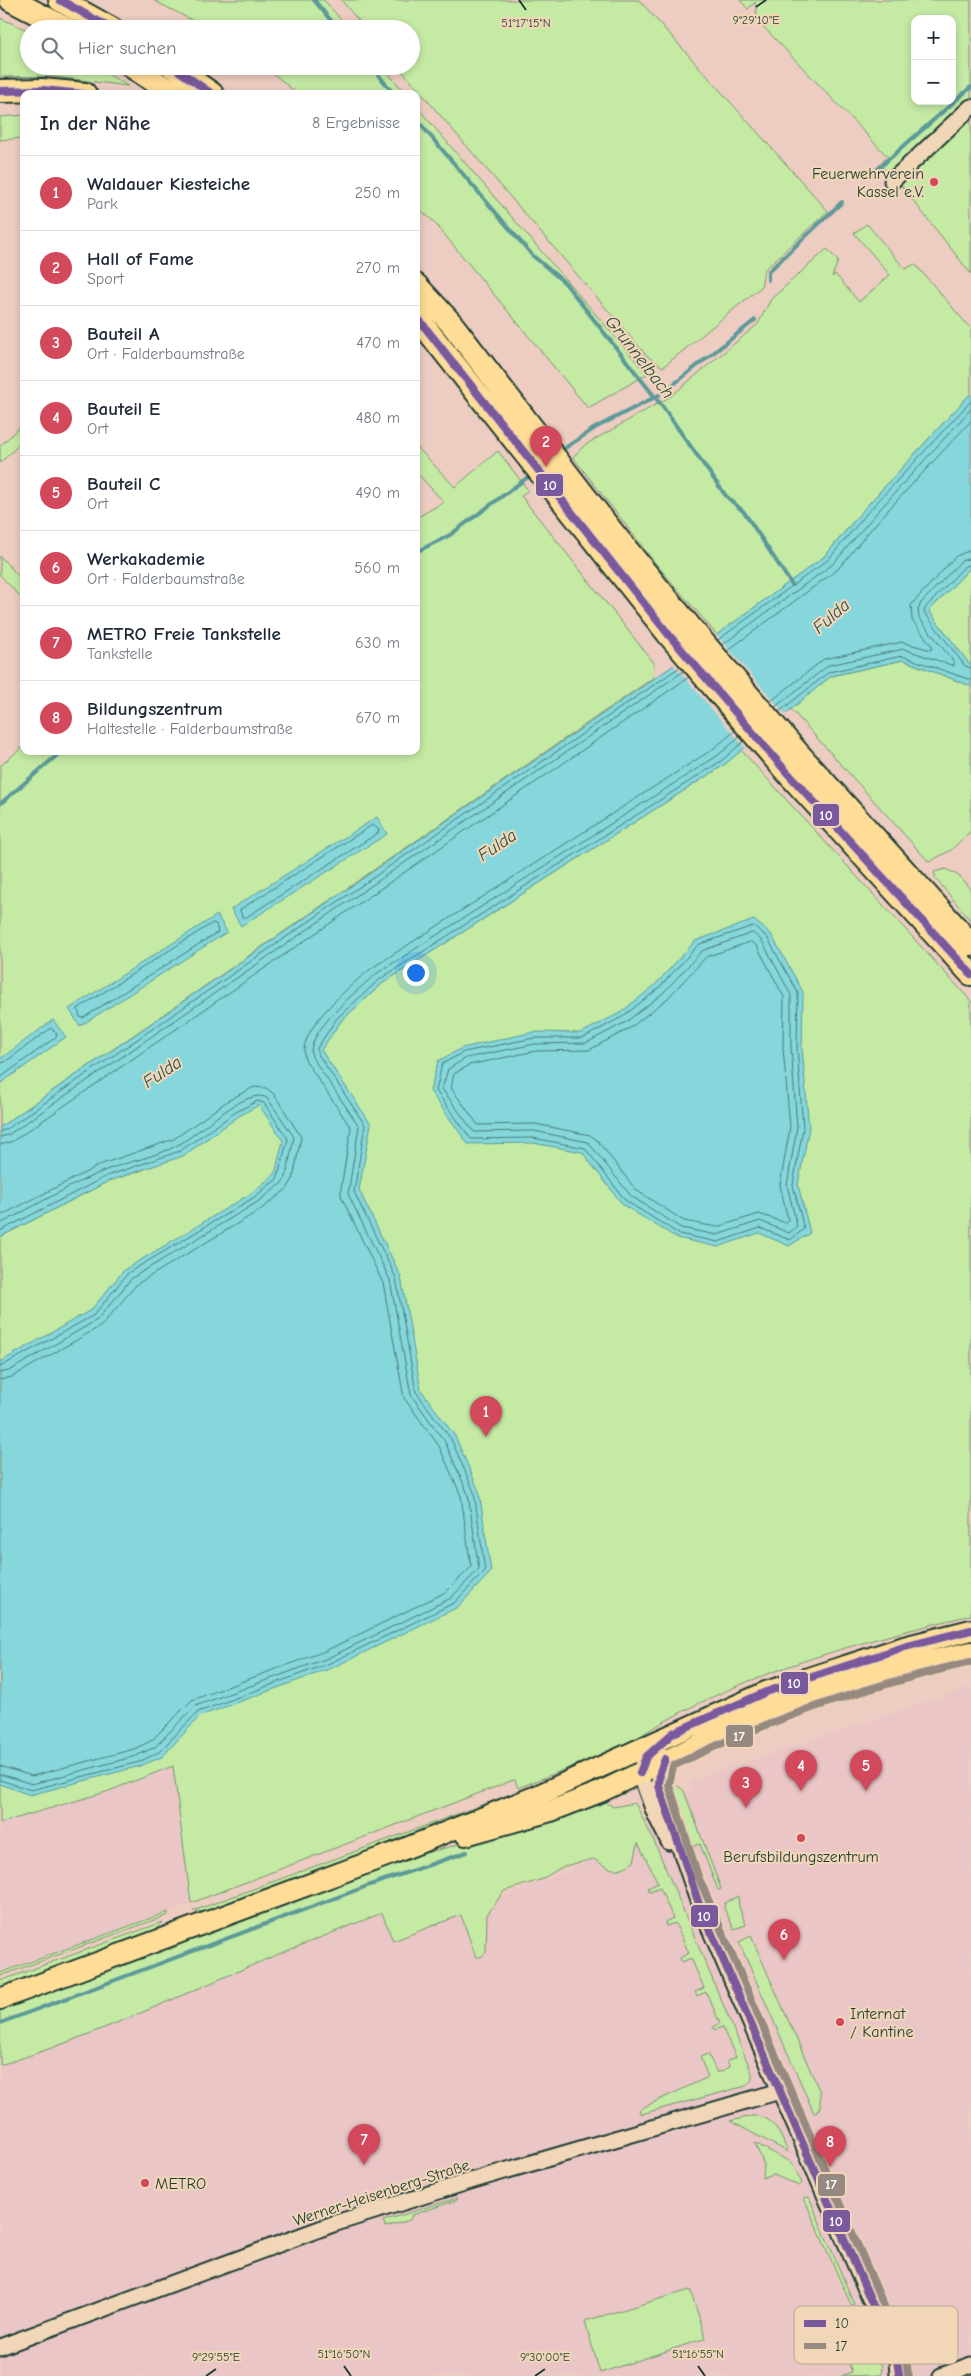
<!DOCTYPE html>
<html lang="de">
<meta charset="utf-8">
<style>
:root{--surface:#fff;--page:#f2f2f3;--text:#1f2937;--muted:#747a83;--line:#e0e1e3;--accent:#d1495b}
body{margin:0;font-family:"Comic Neue",sans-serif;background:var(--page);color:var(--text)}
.controls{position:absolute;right:15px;top:15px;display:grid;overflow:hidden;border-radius:10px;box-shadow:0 2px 8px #0003}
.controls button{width:45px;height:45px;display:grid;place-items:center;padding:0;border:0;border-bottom:1px solid var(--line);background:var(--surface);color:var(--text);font:25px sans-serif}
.you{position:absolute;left:415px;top:972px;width:18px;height:18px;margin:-12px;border:4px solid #fff;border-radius:50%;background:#1a73e8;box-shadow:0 0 0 8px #1a73e833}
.badge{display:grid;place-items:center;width:32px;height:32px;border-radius:50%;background:var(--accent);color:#fff;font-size:16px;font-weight:700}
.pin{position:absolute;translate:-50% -41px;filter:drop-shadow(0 1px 2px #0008)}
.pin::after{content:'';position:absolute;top:26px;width:18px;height:15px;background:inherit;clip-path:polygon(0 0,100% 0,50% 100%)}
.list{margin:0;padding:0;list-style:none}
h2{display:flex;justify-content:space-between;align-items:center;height:65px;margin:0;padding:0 20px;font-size:21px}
h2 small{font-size:16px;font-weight:400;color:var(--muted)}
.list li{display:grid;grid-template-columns:32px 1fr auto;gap:15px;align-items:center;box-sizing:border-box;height:75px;padding:0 20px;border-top:1px solid var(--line)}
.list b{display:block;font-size:19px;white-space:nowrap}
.list p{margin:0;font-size:16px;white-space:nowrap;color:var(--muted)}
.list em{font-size:16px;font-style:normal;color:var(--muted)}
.icon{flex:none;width:28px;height:28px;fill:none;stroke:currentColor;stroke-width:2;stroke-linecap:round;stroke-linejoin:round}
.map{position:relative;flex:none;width:971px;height:2376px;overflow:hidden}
.search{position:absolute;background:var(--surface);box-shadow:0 2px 8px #0003;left:20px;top:20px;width:400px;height:55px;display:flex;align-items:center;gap:12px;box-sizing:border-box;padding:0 18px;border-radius:28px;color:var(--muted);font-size:19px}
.panel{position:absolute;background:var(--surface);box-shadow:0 2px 8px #0003;left:20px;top:90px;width:400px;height:665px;border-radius:10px}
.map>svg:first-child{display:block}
</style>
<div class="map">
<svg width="971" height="2376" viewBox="0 0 971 2376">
<rect width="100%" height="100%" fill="#edcdc1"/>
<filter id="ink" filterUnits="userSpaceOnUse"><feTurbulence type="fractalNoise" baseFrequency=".02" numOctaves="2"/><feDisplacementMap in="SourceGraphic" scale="10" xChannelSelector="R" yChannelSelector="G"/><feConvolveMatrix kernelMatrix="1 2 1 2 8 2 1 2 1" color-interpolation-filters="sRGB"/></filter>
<g filter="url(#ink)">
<path fill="#eac6c7" d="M971,1687V2376H0V2065L38,2053L382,1913L461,1915L638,1842L692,1787L690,1781Z
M173,1766L191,1903L0,1973V1823L106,1792Z"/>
<path fill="#c4eaa4" stroke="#72946c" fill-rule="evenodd" d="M153,0H324L349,29H209Z
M341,0H639L828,211L764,270L761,287L663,367L647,356L398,66H411V29H366Z
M740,0H971V274L900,184L879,164L888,157L758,21L755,2L748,9ZM915,19H952V101H915Z
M0,18L29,31V66H94L128,86L48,76L0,77Z
M264,66H382L406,94H298Z
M416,106L647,374L588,408L434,222L416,206Z
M24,115V138L0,140V117Z
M867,224L905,269L915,264L971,329V393L863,510L825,556L717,635L656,564L573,457L585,445L671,396L758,324L771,299L827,249L838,261L832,277L835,274L859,302L890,275L854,233Z
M24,423V440L0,463V446Z
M416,446L455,487L498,451L528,490L521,496L654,663L653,678L0,1127V766L24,746V751H416V518L444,502L416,472Z
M0,556L24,582V601L0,575Z
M971,567V666L929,611Z
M903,660L971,686V831L951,850L929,862L791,709L831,676Z
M741,750L971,1001V1615C851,1644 725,1677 622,1748L616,1749L518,1788L515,1780L511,1781L191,1903L173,1766L106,1792L0,1823V1237L109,1181L143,1170L332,1034L341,1021L383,983L724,765Z
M946,869L959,876L971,890V921L936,879L934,872Z
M678,1786L684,1791L721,1889L718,1890L700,1844L689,1847L669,1789Z
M531,1787L533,1791L213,1912L193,1911Z
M603,1800L613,1807L635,1803L654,1841L752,2073V2080L746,2086L641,2114L639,2111L642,2108L708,2077L700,2057L708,2054L717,2073L730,2067L727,2061L736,2057L722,2027L715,2030L713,2027L720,2023L706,1992L697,1996L695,1992L704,1988L691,1958L682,1962L680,1958L689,1953L675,1923L666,1926L665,1922L673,1918L660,1888L650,1892L648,1888L658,1883L638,1843L634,1862C616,1873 611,1871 594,1859L564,1866L540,1880L504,1891L487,1915L486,1952L481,1957H476L461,1915L393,1941L382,1913C348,1927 313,1940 279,1954C187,1992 96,2036 0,2065V2008L167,1946L169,1950L200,1935L397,1861L508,1831Z
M738,1896L739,1907L746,1925L734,1929L724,1908L725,1903Z
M168,1912V1915L0,1976V1973Z
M163,1922L153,1933L0,1991V1981Z
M751,1936L820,2092V2107L816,2113H814L739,1942Z
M752,2116C775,2115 780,2135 788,2152L730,2121Z
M755,2143L792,2163L802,2183L799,2186L774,2175L763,2178L764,2165Z
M809,2197L854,2304L851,2305L804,2198Z
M457,2198V2200L412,2215L410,2220L386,2227L383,2221Z
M690,2290L706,2338L600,2373L585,2321Z
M860,2317L882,2367L881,2375L841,2376L852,2372L844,2350L856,2345L851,2331L857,2327Z"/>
<path fill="#85d7dc" stroke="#5c9999" d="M971,393V567L929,611L971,666V686L903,660L831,676L724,765L383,983L341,1021L321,1050L371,1124L359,1190L401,1277L421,1390L455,1436L479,1491L491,1572L458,1607L332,1668L200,1716L162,1757L140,1766L30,1795L0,1784V1362L91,1310L124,1270L250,1194L275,1174L283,1141L259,1105L239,1116L183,1156L109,1181L0,1237V1127L693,652L825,556L863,510Z
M377,817L387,834L241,926L231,909Z
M217,915L227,932L80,1026L69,1009Z
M754,920L771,934L803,992L802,1047L809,1128L798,1185L810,1233L789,1246L759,1233L718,1247L677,1238L623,1205L582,1152L533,1143L468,1144L430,1091L438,1061L462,1048L534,1032L581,1033L620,1013L655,985L695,941Z
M53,1020L66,1037L0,1084V1059Z"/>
<path fill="#edcdc1" d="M715,633L787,716L746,749L672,663Z"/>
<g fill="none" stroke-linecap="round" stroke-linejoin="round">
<path stroke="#487b77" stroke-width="1" d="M971,564L965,566L926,607L924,612L965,666L971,668
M718,640L829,559L867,513L971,401
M722,645L833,564L872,518L971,409
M727,651L838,569L877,522L971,421
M770,702L824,659L902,642L931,650L932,646L912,620L911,605L956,556L971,550
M775,707L829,665L904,649L954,666V662L919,618L918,610L921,603L961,561L971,558
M779,712L829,672L902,656L971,680
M373,825L379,830L378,833L245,918L242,917L240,910Z
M213,923L216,924L218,932L83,1018L80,1017L78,1009Z
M754,926L767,937L798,993L797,1047L803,1128L793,1185L804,1229L790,1240L760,1228L718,1242L679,1234L626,1201L585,1148L533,1138L471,1139L436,1091L442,1064L464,1052L534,1038H583L622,1017L658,989L698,945Z
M753,933L762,941L791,995V1047L797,1127L787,1185L797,1226L789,1233L760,1221L717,1235L681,1228L631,1196L588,1142L534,1131L474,1132L442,1089L448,1069L466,1058L535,1044L586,1043L626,1022L662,994L702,951Z
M751,942L757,946L784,997L783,1048L790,1127L780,1185L788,1220L786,1223L759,1214L717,1227L684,1221L636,1190L597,1140L590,1135L535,1124L478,1125L451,1088L454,1074L469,1065L536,1051L589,1050L630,1028L667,999L706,957Z
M0,1063L5,1062L51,1028L57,1034L56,1037L0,1078
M0,1131L5,1130L680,667
M0,1137L8,1135L684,671
M0,1145L13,1141L689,677
M0,1216L102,1164L174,1139L229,1100L254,1087L266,1088L274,1094L301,1137L293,1179L287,1189L260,1210L137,1284L101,1326L12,1377L0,1380
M0,1224C35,1206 69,1185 106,1170C129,1161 156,1157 178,1145C196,1136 250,1083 268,1099L294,1137L286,1177L281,1184L256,1203L132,1278L97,1320L9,1371L0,1373
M0,1231L107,1176L180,1151L236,1112L257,1101L264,1103L288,1139L277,1179L253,1198L128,1273L94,1315L0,1367
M0,1766L32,1776L134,1749L151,1741L192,1700L325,1651L446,1592L471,1567L461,1496L439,1446L404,1398L383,1283L341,1196V1188L351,1128L306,1061C292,1033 352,984 372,968L713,749L735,731
M0,1774L32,1784L136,1756L155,1747L195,1706L328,1658L451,1598L479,1569L468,1494L445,1442L411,1395L390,1280L348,1194L359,1126L312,1057C303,1034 360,988 376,974L717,756L740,737
M0,1780L31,1790L139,1762L159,1752L198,1712L330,1663L454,1603L485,1571L474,1492L451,1439L416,1392L396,1278L354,1192L365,1125L318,1054L317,1048L337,1018L380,979L721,761L744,741"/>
<path stroke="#5c9999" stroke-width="4" d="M314,0L338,29
M371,66L394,94
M416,119L532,255L565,283L662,406L726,496L744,512L792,585
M872,174L971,87
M768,280V272L842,202
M669,388L755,320
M559,452L595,428L659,395
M416,552L450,535L532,474
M0,804L62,751
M0,2023L370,1885L467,1852"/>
<g stroke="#1f3d34" stroke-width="19">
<path id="minor" d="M892,181L971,107
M661,1743L646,1757L640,1773L655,1814L669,1842
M665,1759L660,1772L659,1786L699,1904L897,2361L898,2376
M0,2347L333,2224L477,2179L780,2091
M941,2376L971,2365"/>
</g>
<g stroke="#1f3d34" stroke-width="24">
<path id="major" d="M466,1835L551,1811L600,1792L771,1710L830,1690L912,1665L971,1652
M0,1999L394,1853L534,1797L766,1692L904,1647L971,1630"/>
</g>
<g stroke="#1f3d34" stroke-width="26">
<path id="highway" d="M11,0L67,29
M60,0L112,29
M131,66L174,94
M172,66L212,94
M0,91L43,90L85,94
M416,285L451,323L614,534L691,628L797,752L971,944
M416,316L669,635L784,769L971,974"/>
</g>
<use href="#minor" stroke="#f1d7b8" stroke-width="15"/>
<use href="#major" stroke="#ffdd96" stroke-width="20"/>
<use href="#highway" stroke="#ffdd96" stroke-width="22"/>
<g stroke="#f1d7b8" stroke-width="11">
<path id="bus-1" d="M60,0L112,29
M172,66L212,94
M0,91L43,90L82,94
M416,316L669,635L784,769L971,974
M665,1759L660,1772L659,1786L699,1904L897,2361L899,2374
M640,1773L646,1757L673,1733L766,1692L904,1647L971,1630"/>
</g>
<g stroke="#f1d7b8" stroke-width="11">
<path id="bus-2" d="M908,2375L906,2357L698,1876L669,1785L673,1766C769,1719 867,1686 971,1662"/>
</g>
<use href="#bus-1" stroke="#79589c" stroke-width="8"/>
<use href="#bus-2" stroke="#968a80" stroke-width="8"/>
</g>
</g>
<path fill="none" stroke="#1f3d34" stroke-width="2" d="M519,0L526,10M756,7L766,0M344,2366L351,2376M698,2366L705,2376M206,2376L216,2369M535,2376L545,2369"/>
<g fill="#d1495b" stroke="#f1d7b8" stroke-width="2">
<circle cx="934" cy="182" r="5"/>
<circle cx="801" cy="1838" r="5"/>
<circle cx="840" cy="2022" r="5"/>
<circle cx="145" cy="2183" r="5"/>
</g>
<g text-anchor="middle" stroke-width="4" stroke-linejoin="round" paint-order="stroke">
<g font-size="16" fill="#1f3d34" stroke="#f1d7b8" text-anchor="start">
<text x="924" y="179" text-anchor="end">Feuerwehrverein<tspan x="924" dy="18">Kassel e.V.</tspan></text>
<text x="801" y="1862" text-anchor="middle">Berufsbildungszentrum</text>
<text x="850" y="2019">Internat<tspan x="850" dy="18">/ Kantine</tspan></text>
<text x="155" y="2189">METRO</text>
</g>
<g font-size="16" fill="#1f3d34" stroke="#f1d7b8">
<text transform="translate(381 2192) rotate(-18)" y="6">Werner-Heisenberg-Straße</text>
</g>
<g font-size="18" font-style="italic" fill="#294c45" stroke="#f1d7b8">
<text transform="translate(640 357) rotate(52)" y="6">Grunnelbach</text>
<text transform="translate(831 616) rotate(-41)" y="6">Fulda</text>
<text transform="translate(497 845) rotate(-34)" y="6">Fulda</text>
<text transform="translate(162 1072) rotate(-34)" y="6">Fulda</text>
</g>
</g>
<rect x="794" y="2306" width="164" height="58" rx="8" fill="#f1d7b8" stroke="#b2a990" stroke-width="1"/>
<rect x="804" y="2320" width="22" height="7" fill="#79589c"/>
<rect x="804" y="2343" width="22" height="6" fill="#968a80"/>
<g font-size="14" fill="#1f3d34">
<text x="835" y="2328">10</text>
<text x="835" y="2351">17</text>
</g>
<g font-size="12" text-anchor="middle" fill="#1f3d34" stroke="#f1d7b8" stroke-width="4" stroke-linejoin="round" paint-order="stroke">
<text x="756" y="24">9°29'10"E</text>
<text x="526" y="27">51°17'15"N</text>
<text x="344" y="2358">51°16'50"N</text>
<text x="698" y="2358">51°16'55"N</text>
<text x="216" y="2361">9°29'55"E</text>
<text x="545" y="2361">9°30'00"E</text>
</g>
<g stroke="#f1d7b8" stroke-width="2">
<rect x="535" y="473" width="29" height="24" rx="5" fill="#79589c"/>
<rect x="812" y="803" width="28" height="24" rx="5" fill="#79589c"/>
<rect x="780" y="1671" width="29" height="24" rx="5" fill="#79589c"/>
<rect x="725" y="1724" width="29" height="24" rx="5" fill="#968a80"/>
<rect x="690" y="1904" width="29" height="24" rx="5" fill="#79589c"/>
<rect x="817" y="2173" width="29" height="24" rx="5" fill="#968a80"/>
<rect x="822" y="2209" width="29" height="24" rx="5" fill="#79589c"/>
</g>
<g font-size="14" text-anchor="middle" font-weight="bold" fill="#fff">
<text x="550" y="490">10</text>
<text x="826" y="820">10</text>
<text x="794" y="1688">10</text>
<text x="739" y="1741">17</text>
<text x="704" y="1921">10</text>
<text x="831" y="2189">17</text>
<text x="836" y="2226">10</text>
</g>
</svg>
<div class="controls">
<button>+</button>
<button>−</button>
</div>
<div class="you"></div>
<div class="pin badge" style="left:486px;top:1437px">1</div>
<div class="pin badge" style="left:546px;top:467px">2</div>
<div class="pin badge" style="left:746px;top:1808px">3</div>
<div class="pin badge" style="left:801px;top:1791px">4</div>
<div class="pin badge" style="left:866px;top:1791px">5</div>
<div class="pin badge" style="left:784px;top:1960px">6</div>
<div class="pin badge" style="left:364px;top:2165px">7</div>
<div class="pin badge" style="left:830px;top:2167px">8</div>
<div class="search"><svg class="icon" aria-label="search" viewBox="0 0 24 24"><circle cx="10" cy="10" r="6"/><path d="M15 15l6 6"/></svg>Hier suchen</div>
<section class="panel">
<h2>In der Nähe<small>8 Ergebnisse</small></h2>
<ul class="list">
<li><span class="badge">1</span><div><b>Waldauer Kiesteiche</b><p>Park</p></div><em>250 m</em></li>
<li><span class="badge">2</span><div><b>Hall of Fame</b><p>Sport</p></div><em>270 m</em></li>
<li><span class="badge">3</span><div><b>Bauteil A</b><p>Ort · Falderbaumstraße</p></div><em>470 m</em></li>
<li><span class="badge">4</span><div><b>Bauteil E</b><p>Ort</p></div><em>480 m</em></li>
<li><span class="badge">5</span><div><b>Bauteil C</b><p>Ort</p></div><em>490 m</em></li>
<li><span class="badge">6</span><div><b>Werkakademie</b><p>Ort · Falderbaumstraße</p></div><em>560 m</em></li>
<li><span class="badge">7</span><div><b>METRO Freie Tankstelle</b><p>Tankstelle</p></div><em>630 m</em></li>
<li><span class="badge">8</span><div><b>Bildungszentrum</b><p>Haltestelle · Falderbaumstraße</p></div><em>670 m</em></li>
</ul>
</section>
</div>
